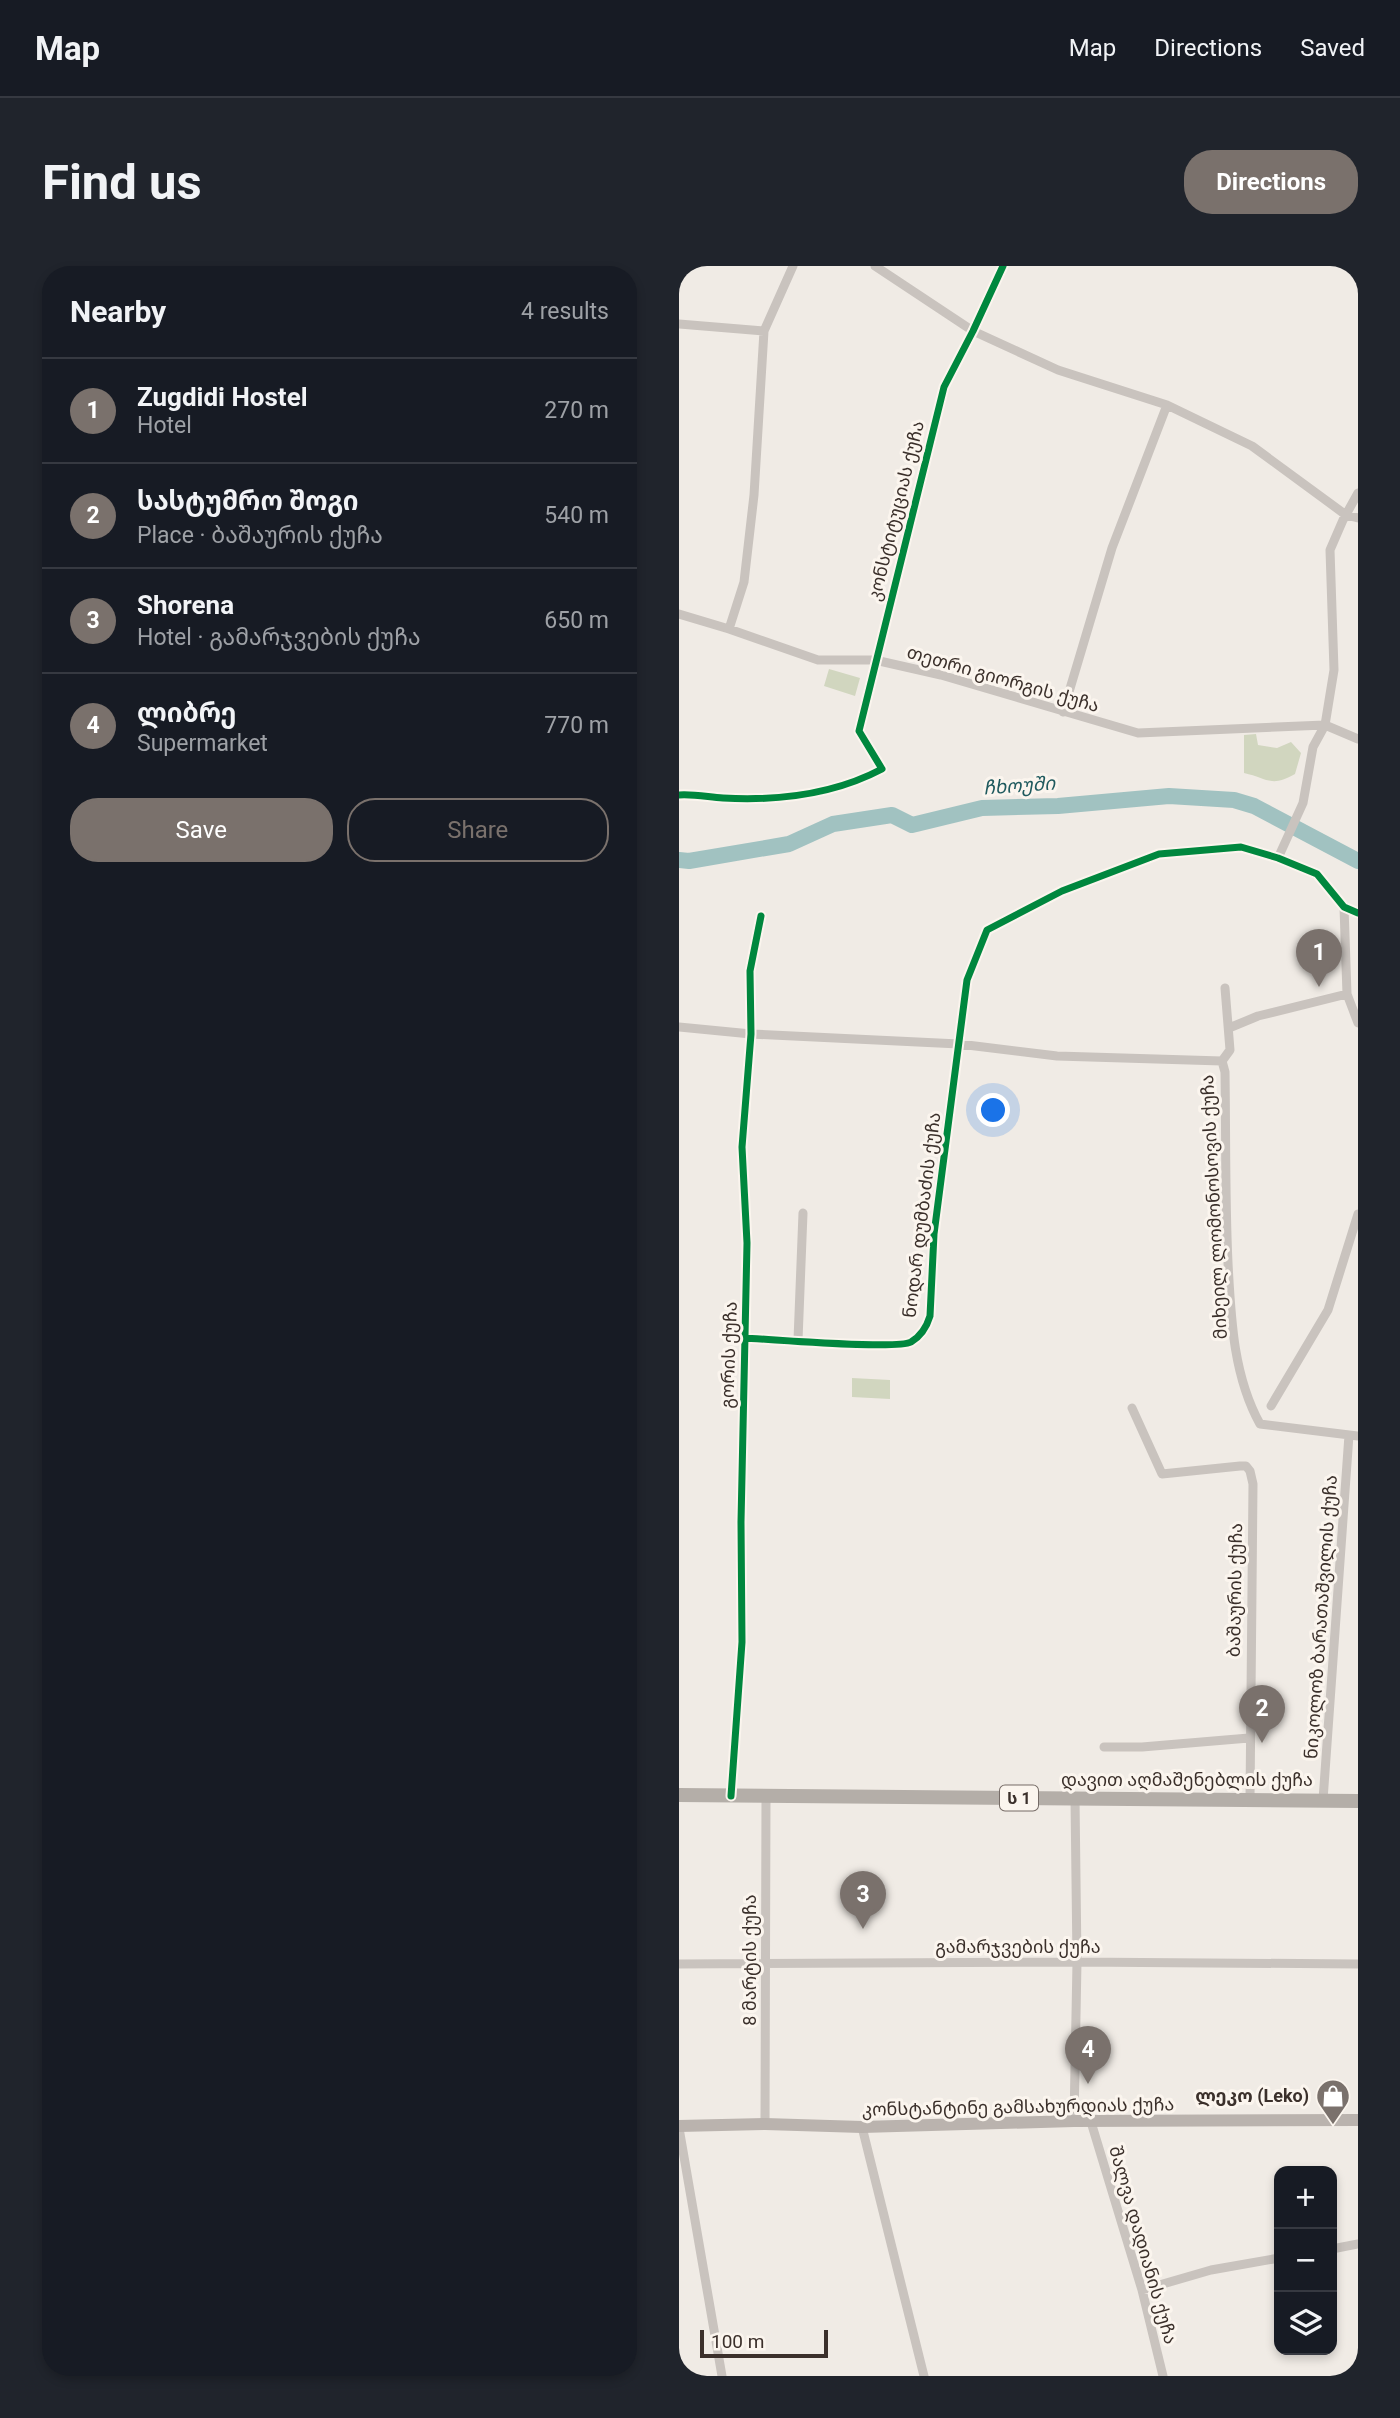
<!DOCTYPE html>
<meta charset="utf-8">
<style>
:root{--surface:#171b24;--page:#20242c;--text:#f1f3f6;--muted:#9ea1a6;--line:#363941;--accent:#7a716c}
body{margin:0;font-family:Roboto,"Noto Sans Georgian",sans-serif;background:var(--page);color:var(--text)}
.controls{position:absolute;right:21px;bottom:21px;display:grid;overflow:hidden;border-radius:14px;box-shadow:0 4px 10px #0003}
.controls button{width:63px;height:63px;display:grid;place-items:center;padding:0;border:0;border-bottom:2px solid var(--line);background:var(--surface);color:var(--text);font:35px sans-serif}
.scale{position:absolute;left:21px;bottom:18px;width:128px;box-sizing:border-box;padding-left:7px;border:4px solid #3b302b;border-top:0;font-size:19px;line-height:24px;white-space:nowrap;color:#3b302b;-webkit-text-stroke:5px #fbf5ee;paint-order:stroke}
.you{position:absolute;left:315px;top:845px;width:24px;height:24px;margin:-18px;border:5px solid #fff;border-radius:50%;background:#1a73e8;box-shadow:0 0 0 10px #1a73e833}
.badge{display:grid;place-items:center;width:46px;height:46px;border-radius:50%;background:var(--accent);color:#fff;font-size:23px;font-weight:700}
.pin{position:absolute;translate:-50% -58px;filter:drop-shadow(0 2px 4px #0008)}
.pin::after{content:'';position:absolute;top:37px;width:24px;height:21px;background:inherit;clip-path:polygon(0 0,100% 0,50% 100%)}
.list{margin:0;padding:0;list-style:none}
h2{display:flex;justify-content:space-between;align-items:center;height:91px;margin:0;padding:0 28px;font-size:30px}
h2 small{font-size:23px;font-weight:400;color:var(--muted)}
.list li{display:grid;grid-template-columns:46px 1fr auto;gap:21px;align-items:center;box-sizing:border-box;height:105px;padding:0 28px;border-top:2px solid var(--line)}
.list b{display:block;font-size:26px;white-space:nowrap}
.list p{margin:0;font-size:23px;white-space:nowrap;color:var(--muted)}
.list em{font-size:23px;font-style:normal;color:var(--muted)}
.actions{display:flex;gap:14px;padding:21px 28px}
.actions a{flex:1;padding:16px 0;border:2px solid var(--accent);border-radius:28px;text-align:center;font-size:24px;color:var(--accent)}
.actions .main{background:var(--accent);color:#fff}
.icon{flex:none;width:38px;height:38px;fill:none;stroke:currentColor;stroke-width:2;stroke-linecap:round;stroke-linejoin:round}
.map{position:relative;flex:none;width:679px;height:2110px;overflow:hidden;border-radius:28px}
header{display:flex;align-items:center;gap:42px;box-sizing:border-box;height:98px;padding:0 35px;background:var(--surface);border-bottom:2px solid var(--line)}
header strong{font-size:33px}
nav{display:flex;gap:38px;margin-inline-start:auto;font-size:24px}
.intro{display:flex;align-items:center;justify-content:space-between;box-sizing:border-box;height:168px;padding:0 42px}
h1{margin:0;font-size:49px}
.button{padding:18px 32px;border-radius:28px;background:var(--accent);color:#fff;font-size:24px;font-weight:700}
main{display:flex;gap:42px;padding:0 42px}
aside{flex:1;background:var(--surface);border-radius:28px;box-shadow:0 4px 10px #0003}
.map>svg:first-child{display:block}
</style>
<header>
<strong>Map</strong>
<nav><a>Map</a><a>Directions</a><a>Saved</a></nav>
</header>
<div class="intro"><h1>Find us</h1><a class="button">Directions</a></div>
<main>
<aside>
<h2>Nearby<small>4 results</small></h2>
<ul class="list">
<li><span class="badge">1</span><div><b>Zugdidi Hostel</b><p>Hotel</p></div><em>270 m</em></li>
<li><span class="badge">2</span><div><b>სასტუმრო შოგი</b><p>Place · ბაშაურის ქუჩა</p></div><em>540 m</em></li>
<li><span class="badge">3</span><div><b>Shorena</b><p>Hotel · გამარჯვების ქუჩა</p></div><em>650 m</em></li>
<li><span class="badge">4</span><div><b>ლიბრე</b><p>Supermarket</p></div><em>770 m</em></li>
</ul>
<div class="actions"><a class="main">Save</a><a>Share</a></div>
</aside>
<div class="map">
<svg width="679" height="2110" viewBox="0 0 679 2110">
<rect width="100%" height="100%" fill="#f0ebe5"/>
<path fill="#d1d6bf" d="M150,403L181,412L176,430L145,420Z
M577,468L579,479L598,482L612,476L622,487L616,508C592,522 588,512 565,507V469Z
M173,1112L211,1114V1133L173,1131Z"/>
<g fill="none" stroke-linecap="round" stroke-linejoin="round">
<path stroke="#a1c2c1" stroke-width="16" d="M0,594L10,595L110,578L154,558L213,549L233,559L303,542L379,540L490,530L555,534L575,540L679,595"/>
<path stroke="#c9c3be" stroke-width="9" d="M196,0L294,65L379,104L488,139L573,180L667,249L679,252
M0,58L85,65
M0,348L50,363L139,394H196L262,409L459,467L646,459L679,473
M50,363L65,316L75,229L85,65L114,0
M384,446L433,282L488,139
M0,529C15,528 29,531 44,532C99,535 154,529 203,503L180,465L265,121L294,65L324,0
M599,592L624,537L634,481L646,459L655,404L651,284L664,254L679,227
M665,641L668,728L679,757
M546,722L551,784L543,795L546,806C547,870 546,934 549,997C552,1052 554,1109 581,1158L679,1170
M0,761L72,768L280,778L378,790L543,795
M550,762L579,750L668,728
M65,1072C92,1073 217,1084 232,1076C242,1070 248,1060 251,1050L255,968L288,714L308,664L383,625L480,588L562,581L599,592L638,608L665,641L679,647
M119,1074L124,947
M592,1140L649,1044L679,948
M453,1142L483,1208L561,1200H567L571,1205L574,1218L571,1534
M425,1481H463L570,1472
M52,1530L63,1376L62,1256L68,977L63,881L72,768L71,705L82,650
M644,1534L670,1169
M0,1698L398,1696L679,1698
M395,1855L398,1696L396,1532
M412,1856L463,2024L484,2110
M86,1858L87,1530
M183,1861L245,2110
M0,1862L43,2110
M653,1983L679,1978
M463,2024L532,2004L600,1992"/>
<path stroke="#bab3ae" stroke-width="12" d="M0,1860L86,1858L183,1861L395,1855L679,1854"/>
<path stroke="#b4aea8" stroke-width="14" d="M0,1529L679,1535"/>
<g stroke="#fbf5ee" stroke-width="11">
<path id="cycleway" d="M0,529C15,528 29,531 44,532C99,535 154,529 203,503L180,465L265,121L294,65L324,0
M65,1072C92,1073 217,1084 232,1076C242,1070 248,1060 251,1050L255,968L288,714L308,664L383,625L480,588L562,581L599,592L638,608L665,641L679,647
M52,1530L63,1376L62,1256L68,977L63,881L72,768L71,705L82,650"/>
</g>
<use href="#cycleway" stroke="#00873e" stroke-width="7"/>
</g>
<defs>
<g id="shop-pin" transform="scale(1.75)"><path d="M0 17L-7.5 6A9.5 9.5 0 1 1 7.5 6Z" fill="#7a716c" stroke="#fbf5ee"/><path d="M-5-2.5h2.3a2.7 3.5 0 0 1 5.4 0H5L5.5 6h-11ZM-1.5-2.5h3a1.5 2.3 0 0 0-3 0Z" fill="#fff"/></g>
</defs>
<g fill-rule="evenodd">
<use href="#shop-pin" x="654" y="1830"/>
</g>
<g text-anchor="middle" stroke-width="6" stroke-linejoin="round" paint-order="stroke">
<rect fill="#fbf5ee" stroke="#756b66" stroke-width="2" x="321" y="1519.5" width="38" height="25" rx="5"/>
<g font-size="16" font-weight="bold" fill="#3b302b">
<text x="340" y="1538">ს 1</text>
</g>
<g font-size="18" fill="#3b302b" stroke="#fbf5ee">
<text transform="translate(217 245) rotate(-76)" y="6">კონსტიტუციას ქუჩა</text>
<text transform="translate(324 413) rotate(16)" y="6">თეთრი გიორგის ქუჩა</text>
<text transform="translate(535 941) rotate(-93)" y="6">მიხეილ ლომონოსოვის ქუჩა</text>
<text transform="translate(243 949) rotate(-83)" y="6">ნოდარ დუმბაძის ქუჩა</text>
<text transform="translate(50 1089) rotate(-88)" y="6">გორის ქუჩა</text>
<text transform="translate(556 1324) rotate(-89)" y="6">ბაშაურის ქუჩა</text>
<text transform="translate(642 1351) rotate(-86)" y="6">ნიკოლოზ ბარათაშვილის ქუჩა</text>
<text x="508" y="1520">დავით აღმაშენებლის ქუჩა</text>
<text x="339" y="1687">გამარჯვების ქუჩა</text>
<text transform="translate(71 1694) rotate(-90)" y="6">8 მარტის ქუჩა</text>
<text transform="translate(339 1841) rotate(-1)" y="6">კონსტანტინე გამსახურდიას ქუჩა</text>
<text transform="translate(464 1979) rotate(74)" y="6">შალვა დადიანის ქუჩა</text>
</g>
<g font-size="18" font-weight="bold" fill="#3b302b" stroke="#fbf5ee" text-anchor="end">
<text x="630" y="1836">ლეკო (Leko)</text>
</g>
<g font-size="19" font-style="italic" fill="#1f5a5e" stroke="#fbf5ee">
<text transform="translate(340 519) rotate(-4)" y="7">ჩხოუში</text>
</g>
</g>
</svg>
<div class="controls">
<button>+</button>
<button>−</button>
<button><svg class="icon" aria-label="layers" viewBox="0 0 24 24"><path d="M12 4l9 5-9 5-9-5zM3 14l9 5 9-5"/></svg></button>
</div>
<div class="scale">100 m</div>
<div class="you"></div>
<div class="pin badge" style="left:640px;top:721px">1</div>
<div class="pin badge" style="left:583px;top:1477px">2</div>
<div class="pin badge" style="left:184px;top:1663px">3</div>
<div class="pin badge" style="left:409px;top:1818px">4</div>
</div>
</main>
